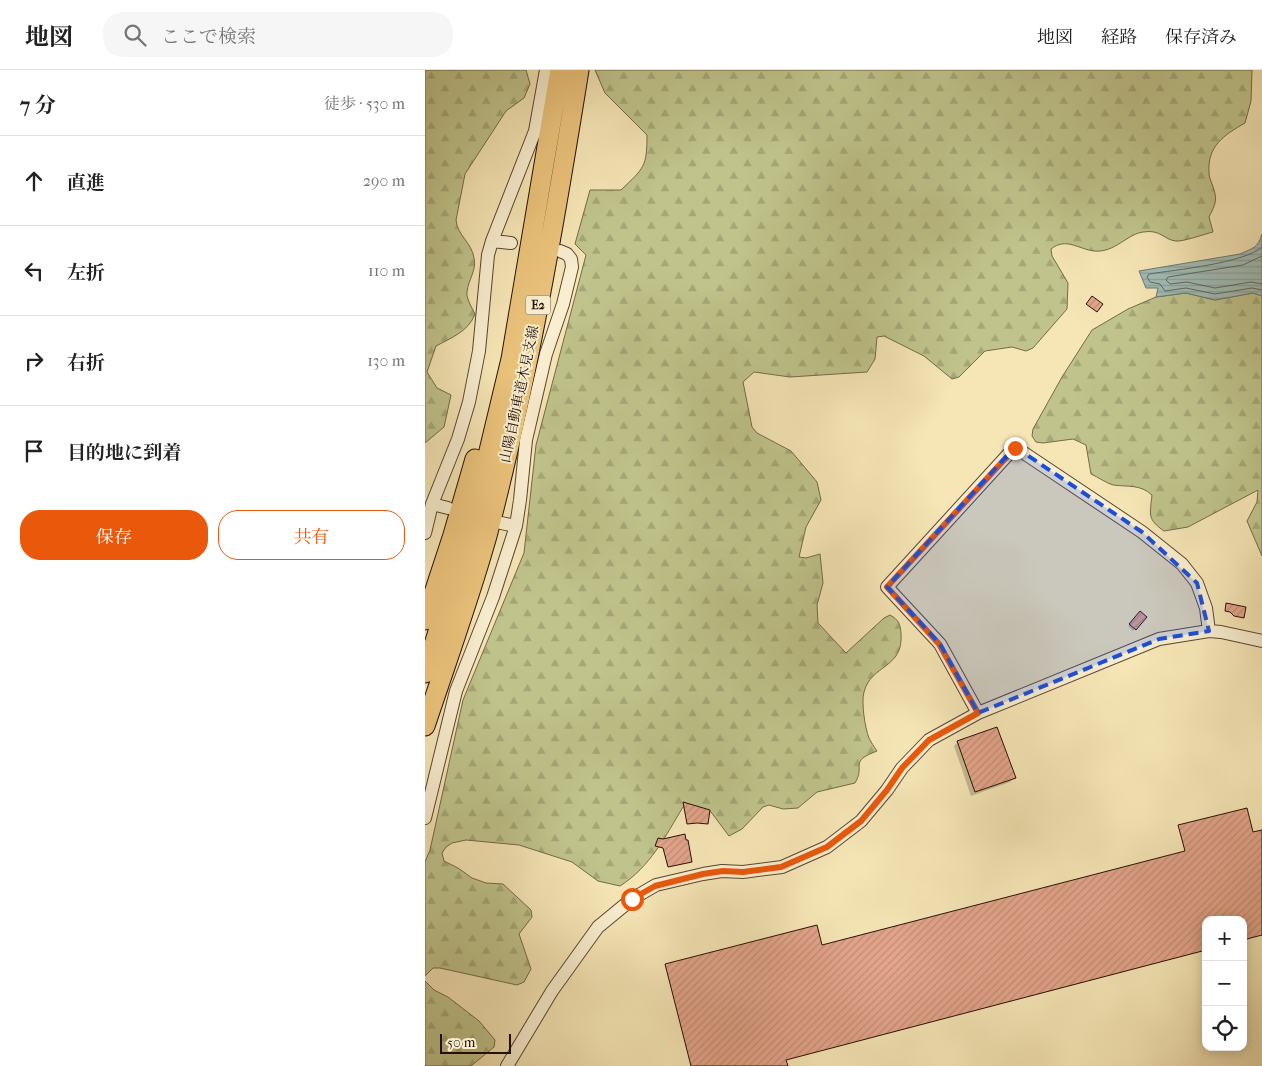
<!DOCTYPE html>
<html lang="ja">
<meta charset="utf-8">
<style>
:root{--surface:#fff;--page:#f6f6f6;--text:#222;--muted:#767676;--line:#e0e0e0;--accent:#ea580c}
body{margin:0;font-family:"IM FELL French Canon","Noto Serif JP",serif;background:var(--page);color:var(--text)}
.controls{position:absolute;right:15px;bottom:15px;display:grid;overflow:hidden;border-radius:10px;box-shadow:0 2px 12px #0003}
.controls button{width:45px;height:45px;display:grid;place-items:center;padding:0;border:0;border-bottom:1px solid var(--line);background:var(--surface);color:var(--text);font:25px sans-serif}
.scale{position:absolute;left:15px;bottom:12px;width:71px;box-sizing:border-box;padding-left:5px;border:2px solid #260f04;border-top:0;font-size:14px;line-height:18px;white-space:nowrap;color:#260f04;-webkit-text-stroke:4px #f9efd0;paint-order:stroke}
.stop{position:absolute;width:15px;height:15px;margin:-11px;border:4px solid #ea580c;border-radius:50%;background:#fff}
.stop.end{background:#ea580c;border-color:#fff;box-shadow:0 1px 5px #0008}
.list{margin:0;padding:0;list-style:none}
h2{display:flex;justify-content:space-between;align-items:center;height:65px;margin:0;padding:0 20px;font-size:21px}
h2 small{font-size:16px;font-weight:400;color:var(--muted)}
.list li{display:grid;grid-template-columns:32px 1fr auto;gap:15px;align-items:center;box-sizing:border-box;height:90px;padding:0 20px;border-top:1px solid var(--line)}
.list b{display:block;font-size:19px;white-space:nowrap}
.list em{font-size:16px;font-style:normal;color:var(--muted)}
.actions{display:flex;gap:10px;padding:15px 20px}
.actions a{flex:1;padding:11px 0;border:1px solid var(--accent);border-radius:20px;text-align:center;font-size:18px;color:var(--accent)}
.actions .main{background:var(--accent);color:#fff}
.icon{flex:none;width:28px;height:28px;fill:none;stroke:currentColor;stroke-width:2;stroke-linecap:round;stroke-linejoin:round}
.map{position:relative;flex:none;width:837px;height:996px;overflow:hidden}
header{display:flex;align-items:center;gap:30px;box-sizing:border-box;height:70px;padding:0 25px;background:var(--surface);border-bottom:1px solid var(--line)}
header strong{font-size:24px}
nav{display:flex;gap:28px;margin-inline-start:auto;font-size:18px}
.search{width:350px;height:45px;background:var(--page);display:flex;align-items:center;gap:12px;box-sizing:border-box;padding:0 18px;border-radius:20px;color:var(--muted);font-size:19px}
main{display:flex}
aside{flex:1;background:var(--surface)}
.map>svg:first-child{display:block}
</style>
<header>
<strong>地図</strong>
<div class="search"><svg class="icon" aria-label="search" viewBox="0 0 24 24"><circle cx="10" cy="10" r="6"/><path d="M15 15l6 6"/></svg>ここで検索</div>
<nav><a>地図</a><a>経路</a><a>保存済み</a></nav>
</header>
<main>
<aside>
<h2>7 分<small>徒歩 · 530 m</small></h2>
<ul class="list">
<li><svg class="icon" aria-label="ahead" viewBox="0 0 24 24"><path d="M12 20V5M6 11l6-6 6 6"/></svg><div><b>直進</b></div><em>290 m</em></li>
<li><svg class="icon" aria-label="left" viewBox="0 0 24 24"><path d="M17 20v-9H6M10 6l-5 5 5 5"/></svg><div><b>左折</b></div><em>110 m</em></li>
<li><svg class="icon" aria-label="right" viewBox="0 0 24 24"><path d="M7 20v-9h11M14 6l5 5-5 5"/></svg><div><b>右折</b></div><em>130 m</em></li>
<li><svg class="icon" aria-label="arrive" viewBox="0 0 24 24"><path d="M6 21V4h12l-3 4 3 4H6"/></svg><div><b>目的地に到着</b></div></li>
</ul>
<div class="actions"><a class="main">保存</a><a>共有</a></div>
</aside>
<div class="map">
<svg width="837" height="996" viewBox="0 0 837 996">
<defs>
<pattern id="forest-firs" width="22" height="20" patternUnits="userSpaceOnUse" patternTransform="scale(1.25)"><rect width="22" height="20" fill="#c0c48c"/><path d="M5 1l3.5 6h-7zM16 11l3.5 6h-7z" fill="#a5a777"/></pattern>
<pattern id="water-rules" width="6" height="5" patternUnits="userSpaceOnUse" patternTransform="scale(1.25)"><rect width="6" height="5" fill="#a0bdb7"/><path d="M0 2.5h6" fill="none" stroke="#8aa19c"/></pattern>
<pattern id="building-hatch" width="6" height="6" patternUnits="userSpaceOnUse" patternTransform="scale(1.25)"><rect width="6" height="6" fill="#e4a58b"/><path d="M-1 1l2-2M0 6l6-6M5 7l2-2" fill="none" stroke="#c38d76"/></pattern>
</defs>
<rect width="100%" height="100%" fill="#f6e6b6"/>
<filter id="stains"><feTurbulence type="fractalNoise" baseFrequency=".004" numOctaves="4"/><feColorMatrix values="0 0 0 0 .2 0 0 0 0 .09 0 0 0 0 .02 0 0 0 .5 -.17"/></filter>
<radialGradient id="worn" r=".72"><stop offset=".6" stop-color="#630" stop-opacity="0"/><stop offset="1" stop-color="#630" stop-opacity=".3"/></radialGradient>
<path fill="url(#forest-firs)" stroke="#736a48" d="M0,0H101L105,14L99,28L81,41L40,104L31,150C32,165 47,173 49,188C52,200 43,210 42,222C41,228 47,238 50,244C44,261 26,268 11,276L2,302L12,318L26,325L19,357L0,373Z
M170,0H827L826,31L820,53C799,65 782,76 784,103C784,107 786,111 787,114C793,130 791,133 784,147L788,162C780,164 757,172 751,171C739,170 736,159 718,162C702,164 690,183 669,181C653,179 641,167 626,179L627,186L643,213L642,239L608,278L601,281L587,277L560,281L534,307L527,309L499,286L459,266L452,267L450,289L442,302L365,307L329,302L318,312L327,357L332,363L366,381L392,412L396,430L381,457L374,487L381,488L395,484L398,513L392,535L393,553L421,583L459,548L465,545C474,550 475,554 476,563C479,599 446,594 439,622C436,632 440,658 444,668C446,672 449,677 452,681C423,692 441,695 430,713L392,722L373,738L358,739L344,735L338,737L317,759L304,766L286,742L265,735L258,737C240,767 225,797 195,816L173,811L147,792L94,775L41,770L27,773L21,777L17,783L19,791L33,798L47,808L61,813L78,814L106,840L107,847L94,864L106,899L99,912L92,915L15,898H8L0,906V792L5,780L38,630L99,483L111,375L161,185L150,174L165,120H196C219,98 222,97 222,65L180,23Z
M761,223L790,230L828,223L837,226V486L822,451L832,432L833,420L763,457L739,461C722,449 725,445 727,425C715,414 703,417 688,415C681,413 673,407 666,404L661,375L648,369L618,373L611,372L607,366L608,359L637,307L667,260L703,239L731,227Z
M0,911L9,920L23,927L54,951L70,970L69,977L46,996H0Z"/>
<path fill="url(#water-rules)" stroke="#6f776f" d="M837,164V226L828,223L790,230L761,223L731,227L733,218H721L714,201L815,184C828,178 833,178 837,164Z"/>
<path fill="#0003" d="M715,543L720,547L708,561L703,556Z
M533,672L589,708L585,712L546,726L529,676Z
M754,756L827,764L837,761V865L819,869L821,877L818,878V850H781V880L360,990L361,996H266L240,895L391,856L396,877L760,782Z"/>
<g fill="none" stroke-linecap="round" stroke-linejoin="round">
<path stroke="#63665e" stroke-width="1" d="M837,177C820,193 750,200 724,204L722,207L725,212L735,214L740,221L761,218L790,224L827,218L837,220
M837,186L818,195L743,207L741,210L745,214L762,212L790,218L826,212L837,214"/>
</g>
<path fill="url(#building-hatch)" stroke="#260f04" d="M667,226L678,234L672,242L661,234Z
M801,533L821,537L819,548L809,546L805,542L800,541Z
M715,541L722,547L711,560L704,554Z
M572,657L591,708L550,722L532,671Z
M258,732L285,740L283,754L272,753L262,754Z
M822,738L828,762L837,760V865L818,870V850H781V880L361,990L363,996H266L240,894L392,855L397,875L760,781L753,755Z
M260,764L261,770H263L267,792L243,797L238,778L230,776L233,768L238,769Z"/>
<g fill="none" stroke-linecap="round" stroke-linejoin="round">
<g stroke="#5a4530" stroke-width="14">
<path id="minor" d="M67,171L86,173
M7,434L23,438
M76,453L91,456
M0,463L7,434L33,369L44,332L54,281L63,185L67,171L110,61L121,0
M553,643L515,574L462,517L590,377L717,462L757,494L772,513L781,538L784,561
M0,748L31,621L68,527L91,456L95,430L101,370L121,284L138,234L147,197L146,189L142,184L135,181
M82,996L127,921L173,857L207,829L231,815L278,804L297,801L318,802L357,797L402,777L436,751L462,720L477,698L504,670L553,643L734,569L784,561L796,562L837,571"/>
</g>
<g stroke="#260f04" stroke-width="21">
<path id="highway" d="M0,550L28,465L50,389
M0,603L45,460L86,289L135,0
M0,656C21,593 44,530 62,466C102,313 129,156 154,0"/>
</g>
<use href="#minor" stroke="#f9efd0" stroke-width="12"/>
<use href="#highway" stroke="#ebc37b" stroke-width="19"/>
</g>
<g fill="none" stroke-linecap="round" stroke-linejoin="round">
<path stroke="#ea580c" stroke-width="6" d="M207,829L230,816L278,804L298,801L318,802L356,797L402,777L436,751L462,720L477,698L504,670L553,643L514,574L462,517L590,378"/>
</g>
<path fill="#1d4ed8" fill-opacity="0.2" stroke="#1d4ed8" stroke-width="4" stroke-dasharray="10 6" stroke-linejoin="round" d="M590,377L717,462L772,513L784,561L734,569L553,643L515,574L462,517Z"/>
<g text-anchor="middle" stroke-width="4" stroke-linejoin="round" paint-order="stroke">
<rect fill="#f9efd0" stroke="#655241" stroke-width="1" x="100.5" y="225.5" width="25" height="19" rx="4"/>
<g font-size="12" font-weight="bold" fill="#260f04">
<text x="113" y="239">E2</text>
</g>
<g font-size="14" fill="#260f04" stroke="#f9efd0">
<text transform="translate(94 324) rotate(-78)" y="5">山陽自動車道木見支線</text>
</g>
</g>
<rect width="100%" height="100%" filter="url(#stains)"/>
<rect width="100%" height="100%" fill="url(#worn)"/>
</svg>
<div class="controls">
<button>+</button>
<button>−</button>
<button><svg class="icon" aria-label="locate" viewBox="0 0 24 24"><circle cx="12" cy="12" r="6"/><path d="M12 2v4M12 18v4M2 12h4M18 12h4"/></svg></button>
</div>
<div class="scale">50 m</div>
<div class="stop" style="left:207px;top:829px"></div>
<div class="stop end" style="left:590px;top:378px"></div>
</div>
</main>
